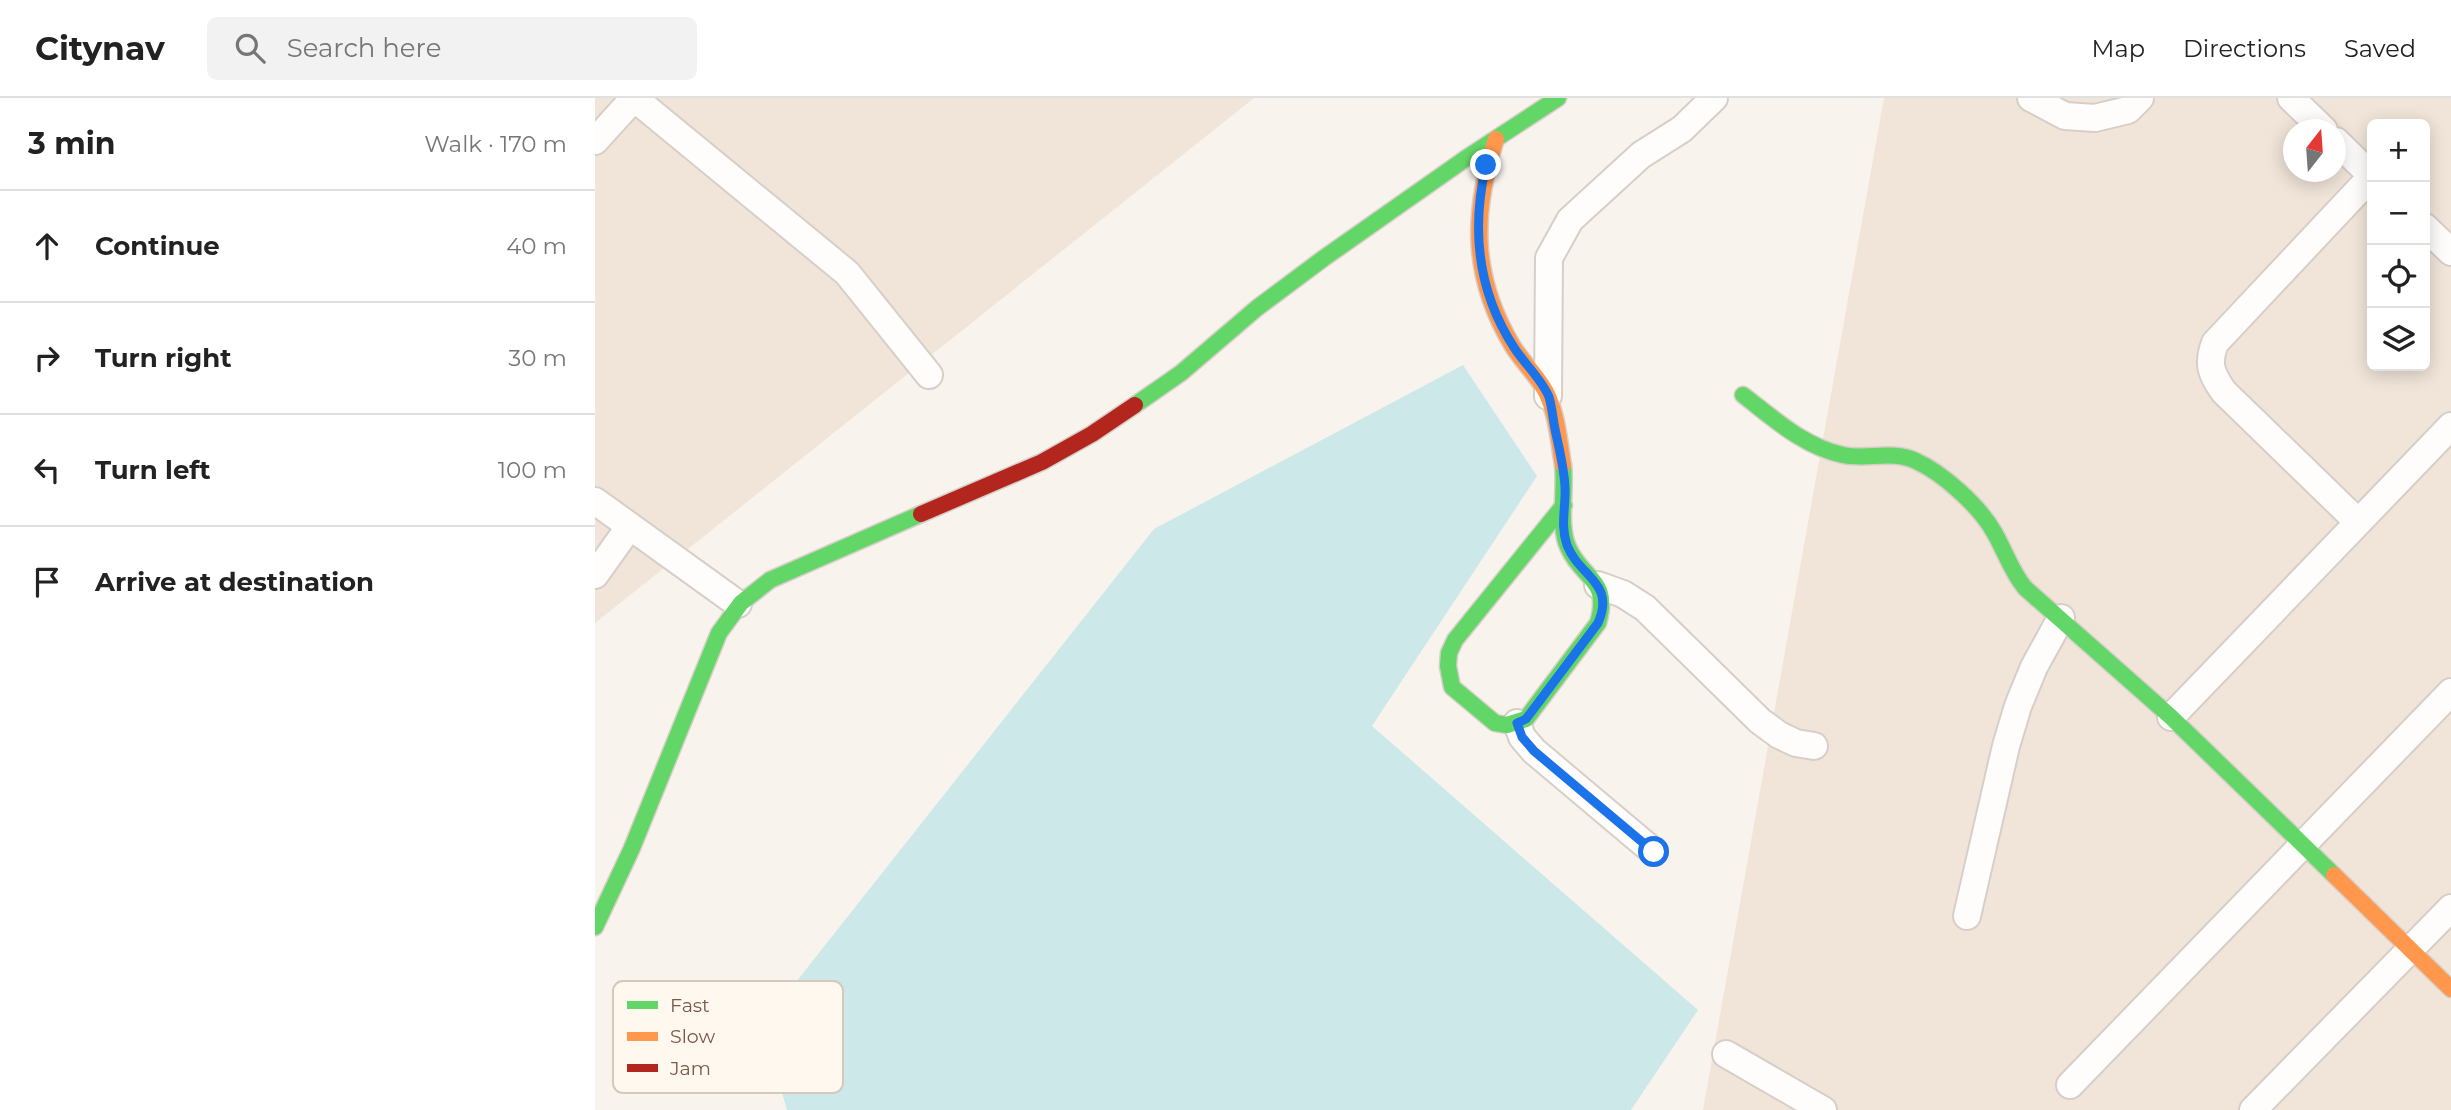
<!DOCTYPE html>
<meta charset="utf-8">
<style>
:root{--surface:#fff;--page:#f2f2f2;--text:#222;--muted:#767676;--line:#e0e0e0}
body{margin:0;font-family:Montserrat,sans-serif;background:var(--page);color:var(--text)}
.controls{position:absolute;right:21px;top:21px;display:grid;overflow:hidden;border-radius:10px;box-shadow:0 4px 18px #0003}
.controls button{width:63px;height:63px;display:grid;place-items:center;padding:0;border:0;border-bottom:2px solid var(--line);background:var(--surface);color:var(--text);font:35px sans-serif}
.compass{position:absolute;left:1688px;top:21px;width:63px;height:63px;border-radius:50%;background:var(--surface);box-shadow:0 4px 18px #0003;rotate:17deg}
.stop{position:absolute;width:21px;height:21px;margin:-16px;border:5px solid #1a73e8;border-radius:50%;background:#fff}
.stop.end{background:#1a73e8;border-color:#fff;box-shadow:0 2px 7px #0008}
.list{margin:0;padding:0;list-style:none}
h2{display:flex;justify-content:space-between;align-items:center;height:91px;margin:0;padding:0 28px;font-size:30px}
h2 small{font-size:23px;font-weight:400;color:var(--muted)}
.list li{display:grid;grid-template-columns:46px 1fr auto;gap:21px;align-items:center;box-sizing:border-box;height:112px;padding:0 28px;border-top:2px solid var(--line)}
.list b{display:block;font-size:26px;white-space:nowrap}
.list em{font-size:23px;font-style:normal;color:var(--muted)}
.icon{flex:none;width:38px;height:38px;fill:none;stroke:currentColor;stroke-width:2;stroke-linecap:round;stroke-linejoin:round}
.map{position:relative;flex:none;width:1856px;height:1012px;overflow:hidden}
header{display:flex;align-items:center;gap:42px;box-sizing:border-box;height:98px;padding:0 35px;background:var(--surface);border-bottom:2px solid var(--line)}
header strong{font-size:33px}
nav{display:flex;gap:38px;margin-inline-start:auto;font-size:24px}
.search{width:490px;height:63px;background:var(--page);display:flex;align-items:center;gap:18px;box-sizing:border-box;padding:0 24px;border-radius:10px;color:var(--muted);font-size:26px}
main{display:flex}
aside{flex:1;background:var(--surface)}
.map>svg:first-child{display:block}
</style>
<header>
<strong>Citynav</strong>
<div class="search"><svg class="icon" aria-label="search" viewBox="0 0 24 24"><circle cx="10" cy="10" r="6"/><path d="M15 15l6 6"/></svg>Search here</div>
<nav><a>Map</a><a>Directions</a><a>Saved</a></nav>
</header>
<main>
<aside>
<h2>3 min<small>Walk · 170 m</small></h2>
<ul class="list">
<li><svg class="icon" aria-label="ahead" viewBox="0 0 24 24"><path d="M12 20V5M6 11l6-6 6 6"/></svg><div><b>Continue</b></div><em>40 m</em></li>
<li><svg class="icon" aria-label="right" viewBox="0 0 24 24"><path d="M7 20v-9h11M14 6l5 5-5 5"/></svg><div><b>Turn right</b></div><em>30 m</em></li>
<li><svg class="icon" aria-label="left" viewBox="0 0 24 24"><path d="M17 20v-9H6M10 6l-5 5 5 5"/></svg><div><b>Turn left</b></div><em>100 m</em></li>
<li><svg class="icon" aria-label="arrive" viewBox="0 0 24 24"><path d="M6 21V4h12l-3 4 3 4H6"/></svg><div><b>Arrive at destination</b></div></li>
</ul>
</aside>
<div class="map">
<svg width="1856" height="1012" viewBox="0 0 1856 1012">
<rect width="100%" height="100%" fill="#f8f3ec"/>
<path fill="#f1e5d9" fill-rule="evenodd" d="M0,0H659L0,525Z
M1289,0H1856V1012H1108ZM1777,26H1830V268H1777ZM1699,32H1741V74H1699Z"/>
<path fill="#cde8e9" d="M868,267L942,378L777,628L1103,912L1036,1012H192L167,927L559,431Z"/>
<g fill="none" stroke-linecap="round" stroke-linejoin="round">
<g stroke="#d7cec8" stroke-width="30">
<path id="street" d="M39,0L252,175L334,277
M1436,0L1470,18L1500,20L1533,12L1545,0
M1696,0L1729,32
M0,43L39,0
M1741,43L1777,78
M1830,129L1856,154
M953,298L954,160L975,122L1046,57L1087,31L1119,0
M0,403L143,506
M1763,424L1629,294C1616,276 1612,266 1620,245L1777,78
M0,477L35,428
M1003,487L1028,496L1050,510L1165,623L1184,637L1201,645L1219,648
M1576,619L1856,328
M922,625L927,639L939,653L1059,754
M1372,818L1411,648L1423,608L1439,569L1466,520
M1131,956L1228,1012
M1475,987L1856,594
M1658,1012L1856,810"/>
</g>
<g stroke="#d8cec8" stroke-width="19">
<path id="fast" d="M1148,297C1178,320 1209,349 1248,357C1272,362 1298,352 1321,363C1348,375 1385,409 1399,434C1410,453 1416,473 1430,490L1576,619L1739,777
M540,307L586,275L662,210L729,160L870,61L963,0
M968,367C971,392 963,427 973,449C987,482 1016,480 1003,525L931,621L912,627L900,625L857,589L853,568L854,555L860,542L969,407
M0,829L37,750L124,535L146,505L175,482L326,416"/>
</g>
<g stroke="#d8cec8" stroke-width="19">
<path id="slow" d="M901,41C877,115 876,178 917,247C927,264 942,277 951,294C962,316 964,344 968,367
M1739,777L1856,891"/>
</g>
<g stroke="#d8cec8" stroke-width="19">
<path id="jam" d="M326,416L447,364L497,336L540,307"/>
</g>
<use href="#street" stroke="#fefdfc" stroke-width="26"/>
<use href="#fast" stroke="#63d668" stroke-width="16"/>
<use href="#slow" stroke="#ff974d" stroke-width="16"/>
<use href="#jam" stroke="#b3261e" stroke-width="16"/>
</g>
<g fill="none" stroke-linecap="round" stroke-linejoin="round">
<path stroke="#1a73e8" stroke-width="9" d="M891,67C876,132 883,195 920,251C930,266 947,282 954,299C957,309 958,321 960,331C964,350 969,369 970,389C971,409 965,427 972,447C984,479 1021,484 1003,525L931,621L922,625L927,639L939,653L1059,754"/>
</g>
<rect x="18" y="883" width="230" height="112" rx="10" fill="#fff8ee" stroke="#d6c8bd" stroke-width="2"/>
<rect x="32" y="903" width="31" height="8" fill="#63d668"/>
<rect x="32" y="934" width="31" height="9" fill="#ff974d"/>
<rect x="32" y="966" width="31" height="8" fill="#b3261e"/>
<g font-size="19" fill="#78594a">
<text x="75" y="914">Fast</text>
<text x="75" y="945">Slow</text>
<text x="75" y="977">Jam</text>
</g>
</svg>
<div class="controls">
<button>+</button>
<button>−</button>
<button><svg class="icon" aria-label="locate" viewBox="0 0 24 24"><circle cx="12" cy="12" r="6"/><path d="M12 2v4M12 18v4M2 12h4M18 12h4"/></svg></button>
<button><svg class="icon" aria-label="layers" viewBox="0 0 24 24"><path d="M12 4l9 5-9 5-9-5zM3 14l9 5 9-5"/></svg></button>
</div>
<svg class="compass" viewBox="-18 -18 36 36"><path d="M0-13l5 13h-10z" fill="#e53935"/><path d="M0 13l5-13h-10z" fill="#767676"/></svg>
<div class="stop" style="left:1059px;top:754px"></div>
<div class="stop end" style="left:891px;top:67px"></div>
</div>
</main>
